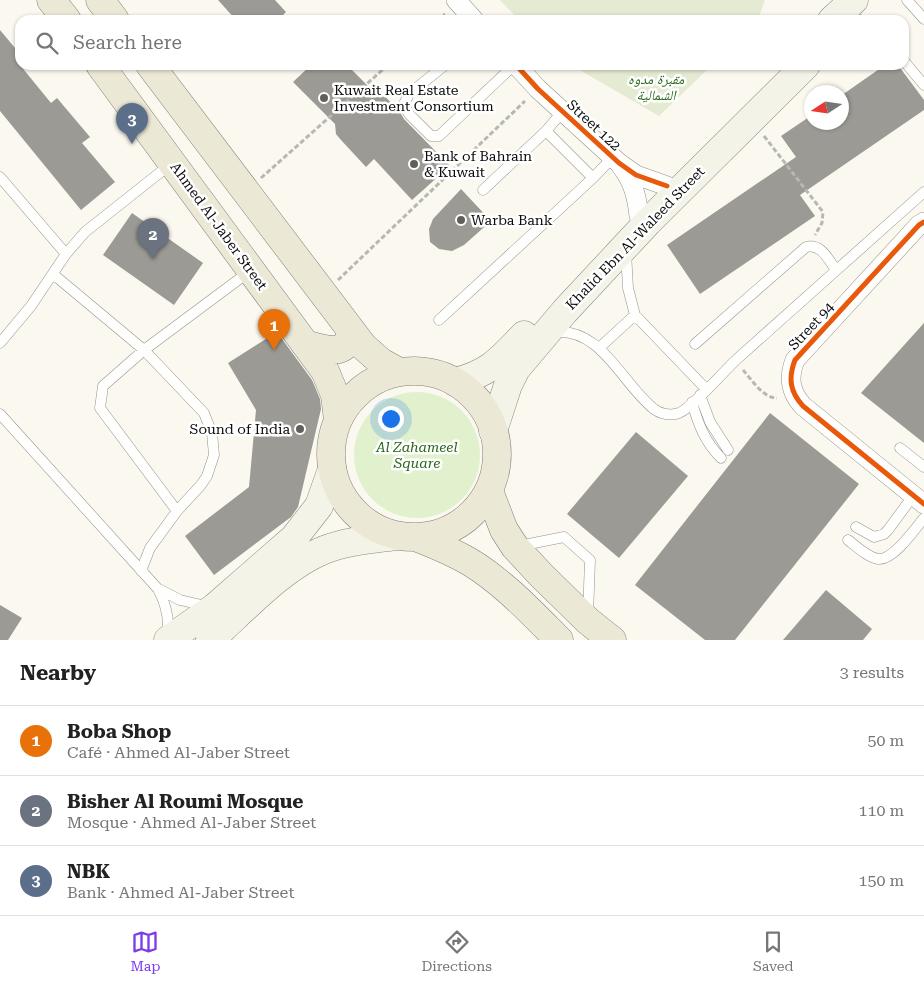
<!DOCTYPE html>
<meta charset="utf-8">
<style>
:root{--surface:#fff;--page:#f6f6f6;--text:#222;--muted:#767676;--line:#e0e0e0;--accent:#7c3aed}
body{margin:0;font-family:"Roboto Serif","Noto Naskh Arabic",serif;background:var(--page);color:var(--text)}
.compass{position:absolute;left:804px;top:85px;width:45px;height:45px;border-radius:50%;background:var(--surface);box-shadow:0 1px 4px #0004;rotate:258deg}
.you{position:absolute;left:390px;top:418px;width:18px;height:18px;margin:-12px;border:4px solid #fff;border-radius:50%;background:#1a73e8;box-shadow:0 0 0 8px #1a73e833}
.badge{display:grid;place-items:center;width:32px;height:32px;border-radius:50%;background:var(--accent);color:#fff;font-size:16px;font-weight:700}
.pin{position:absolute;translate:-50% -41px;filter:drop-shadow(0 1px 2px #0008)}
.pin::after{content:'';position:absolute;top:26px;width:18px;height:15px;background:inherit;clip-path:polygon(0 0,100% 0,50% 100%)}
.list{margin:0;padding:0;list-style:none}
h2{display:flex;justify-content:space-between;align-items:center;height:65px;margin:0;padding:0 20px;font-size:21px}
h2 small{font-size:16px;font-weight:400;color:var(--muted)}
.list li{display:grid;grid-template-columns:32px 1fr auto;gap:15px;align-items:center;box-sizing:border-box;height:70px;padding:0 20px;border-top:1px solid var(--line)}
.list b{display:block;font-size:19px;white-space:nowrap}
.list p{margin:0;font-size:16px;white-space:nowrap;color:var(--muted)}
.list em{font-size:16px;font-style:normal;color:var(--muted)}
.icon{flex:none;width:28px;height:28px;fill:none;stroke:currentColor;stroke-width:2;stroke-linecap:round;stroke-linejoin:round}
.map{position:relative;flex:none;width:924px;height:640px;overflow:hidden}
.search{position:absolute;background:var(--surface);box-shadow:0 1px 4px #0004;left:15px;right:15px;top:15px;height:55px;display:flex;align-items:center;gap:12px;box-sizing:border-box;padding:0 18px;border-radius:15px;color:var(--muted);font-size:19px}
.sheet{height:275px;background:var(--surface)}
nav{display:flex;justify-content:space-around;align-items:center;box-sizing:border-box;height:70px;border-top:1px solid var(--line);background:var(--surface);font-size:14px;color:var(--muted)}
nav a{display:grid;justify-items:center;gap:2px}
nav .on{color:var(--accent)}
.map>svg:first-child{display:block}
</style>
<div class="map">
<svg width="924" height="640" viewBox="0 0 924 640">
<rect width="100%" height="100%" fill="#faf8ef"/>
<path fill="#e2f1cd" d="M354 455a63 63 0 1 1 126 0a63 63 0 1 1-126 0Z"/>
<path fill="#e5ebd2" d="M500,0H765L758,20H519Z
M571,65H712L659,116Z"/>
<path fill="#9c9a95" d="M218,0H275L286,12L278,20H236Z
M0,30L20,54V65L51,103L57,98L90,137L82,143L115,182L81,210L0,111Z
M311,65H347L369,87L373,84L400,112L404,119L450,166L412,200L374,159L366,167L341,140L336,134L335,124L293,82Z
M885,65H898L924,100V110L800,195L815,216L700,294L667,245L796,157L781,136L812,115V122H842V95Z
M461,189L491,221L464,245L452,251L439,249L430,242L429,229L433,219Z
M132,213L203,263L174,305L103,255Z
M924,323V443L861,393Z
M277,332L312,380L320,399L321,409L298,507L291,517L214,575L185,536L249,487L256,410L228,363Z
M770,413L859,484L735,640H705L635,585Z
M636,432L688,476L619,558L567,514Z
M826,590L872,629L863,640H783Z
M0,605L22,618L8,640H0Z"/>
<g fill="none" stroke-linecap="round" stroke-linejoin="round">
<g stroke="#93928e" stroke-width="11">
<path id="service" d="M907,0L924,19
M855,19L860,20
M904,61L924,85
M445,65L409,94L404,104L409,114L431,136H439L514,65
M546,131L593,178
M0,177L66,254
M483,190L546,131L563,111
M626,252L628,288L635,315L706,389
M53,274L144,350L204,413L212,433L214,455L207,476L201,485L177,511L150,548L141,571
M439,320L593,178L613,157
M553,332C602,327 621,383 654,409C660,414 671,416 679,413C693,407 724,371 737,359C799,303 862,248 924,192
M0,343L31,306L66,254L85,232L172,163
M695,344L806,247C821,243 828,259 836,270
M599,348L635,315
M700,395L710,422L728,450
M692,402C698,424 705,442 721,458
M0,414L158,589C166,604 170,618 167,635
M900,448L924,467
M177,511L100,408L103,386L144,350L250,271
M856,527L874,537L884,534L888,530L913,496
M848,540C856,546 867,557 878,559C893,561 915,529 924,518
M519,546L564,537L590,560L588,615
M159,589L180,600L206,606"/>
</g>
<g stroke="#93928e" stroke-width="20">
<path id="minor" d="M456,0L474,20
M516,65L538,89L619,163L636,175L667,186
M621,166C633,181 637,197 639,216
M924,222L919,225L795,360C788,378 790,392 803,406L924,504"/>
</g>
<g stroke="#8a8985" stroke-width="29">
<path id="secondary" d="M832,20L854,0
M455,382C490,373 500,360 524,335
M493,431L508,385L516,369L565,311L648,222L806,65
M168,640L215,607L294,538L319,506L332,469
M210,640C244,610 282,567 324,550C347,541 373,539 396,536"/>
</g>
<g stroke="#80807c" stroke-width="29">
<path id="primary" d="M51,0L67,20
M100,0L115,20
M100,65L325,371L335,395L338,420
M150,65L363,346L381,362L399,372
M305,344C317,347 339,356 347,343C349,340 350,334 351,331
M331 454a83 83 0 1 1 166 0a83 83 0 1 1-166 0Z
M489,491L504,530L515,547L541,575L588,621L612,640
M418,538C436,545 453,552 470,562C503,582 532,613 559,640"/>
</g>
<path stroke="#b7b7b5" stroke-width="3" stroke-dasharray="5 2.5" stroke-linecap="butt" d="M438,20L445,14
M764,136L823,212L822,223L815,235
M261,178L388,65
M338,280L525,101
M743,370C752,380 763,398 777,398"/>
<use href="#service" stroke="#fefefd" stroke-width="10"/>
<use href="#minor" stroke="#fefefd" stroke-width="19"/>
<use href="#secondary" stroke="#f4f3e8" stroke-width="28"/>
<use href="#primary" stroke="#ece8d6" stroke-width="28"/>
<g stroke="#fff" stroke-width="8">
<path id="cycleway" d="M516,65L538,89L619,163L636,175L667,186
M924,222L919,225L795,360C788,378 790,392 803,406L924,504"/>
</g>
<use href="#cycleway" stroke="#e8590c" stroke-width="5"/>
</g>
<g fill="#5f5f5b" stroke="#fff" stroke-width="2">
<circle cx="324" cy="98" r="5"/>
<circle cx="414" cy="164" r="5"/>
<circle cx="461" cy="220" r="5"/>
<circle cx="300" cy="429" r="5"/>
</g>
<g text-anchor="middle" stroke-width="5" stroke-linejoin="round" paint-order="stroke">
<g font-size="14" font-style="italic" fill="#276719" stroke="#fff">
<text x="656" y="84">مقبرة مدوه<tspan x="656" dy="16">الشمالية</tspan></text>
<text x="417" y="452">Al Zahameel<tspan x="417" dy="16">Square</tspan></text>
</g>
<g font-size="14" fill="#0c0c0c" stroke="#fff" text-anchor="start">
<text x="334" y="95">Kuwait Real Estate<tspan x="334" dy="16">Investment Consortium</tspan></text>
<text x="424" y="161">Bank of Bahrain<tspan x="424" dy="16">&amp; Kuwait</tspan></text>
<text x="471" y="225">Warba Bank</text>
<text x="290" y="434" text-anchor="end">Sound of India</text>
</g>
<g font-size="14" fill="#0c0c0c" stroke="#fff">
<text transform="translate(594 125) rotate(43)" y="5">Street 122</text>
<text transform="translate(219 226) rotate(54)" y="5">Ahmed Al-Jaber Street</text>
<text transform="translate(635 238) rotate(-46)" y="5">Khalid Ebn Al-Waleed Street</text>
<text transform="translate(811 326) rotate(-47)" y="5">Street 94</text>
</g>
</g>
</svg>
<svg class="compass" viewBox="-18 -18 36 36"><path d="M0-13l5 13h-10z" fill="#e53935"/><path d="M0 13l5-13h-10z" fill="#767676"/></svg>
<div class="you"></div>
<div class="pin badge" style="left:274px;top:350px;background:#e8710a">1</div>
<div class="pin badge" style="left:153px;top:259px;background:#6b7280">2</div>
<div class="pin badge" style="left:132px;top:144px;background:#5c6f8a">3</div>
<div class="search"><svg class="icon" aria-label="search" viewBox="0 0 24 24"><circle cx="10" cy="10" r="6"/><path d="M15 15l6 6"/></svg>Search here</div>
</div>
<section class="sheet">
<h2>Nearby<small>3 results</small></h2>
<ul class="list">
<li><span class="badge" style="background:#e8710a">1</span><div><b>Boba Shop</b><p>Café · Ahmed Al-Jaber Street</p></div><em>50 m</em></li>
<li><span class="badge" style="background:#6b7280">2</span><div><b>Bisher Al Roumi Mosque</b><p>Mosque · Ahmed Al-Jaber Street</p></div><em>110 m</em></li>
<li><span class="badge" style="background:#5c6f8a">3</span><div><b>NBK</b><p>Bank · Ahmed Al-Jaber Street</p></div><em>150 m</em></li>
</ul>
</section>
<nav>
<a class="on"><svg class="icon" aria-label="map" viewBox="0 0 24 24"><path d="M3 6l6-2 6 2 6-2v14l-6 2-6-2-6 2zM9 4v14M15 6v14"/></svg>Map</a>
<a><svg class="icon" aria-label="directions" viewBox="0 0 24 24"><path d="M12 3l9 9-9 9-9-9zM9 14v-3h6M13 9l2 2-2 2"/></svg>Directions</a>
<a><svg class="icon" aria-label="saved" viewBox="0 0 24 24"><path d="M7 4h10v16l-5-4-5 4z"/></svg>Saved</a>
</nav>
